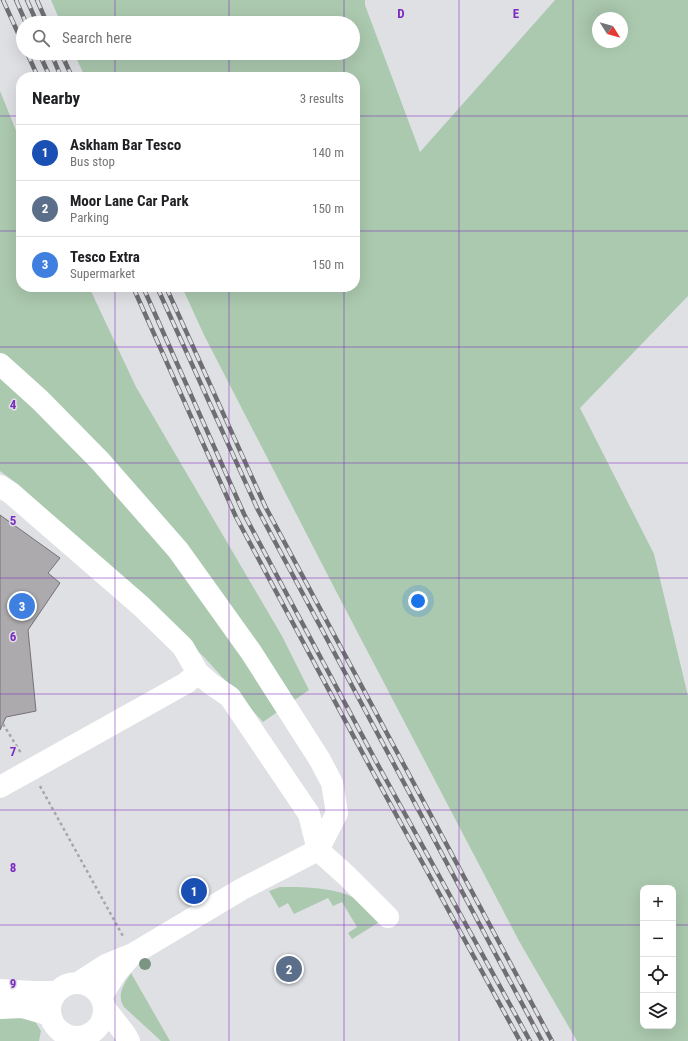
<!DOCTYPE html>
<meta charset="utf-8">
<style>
:root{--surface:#fff;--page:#f6f6f6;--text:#202124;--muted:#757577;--line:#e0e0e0;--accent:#3d7c1a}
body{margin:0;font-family:"Roboto Condensed",sans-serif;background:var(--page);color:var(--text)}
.controls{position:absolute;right:12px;bottom:12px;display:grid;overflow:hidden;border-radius:8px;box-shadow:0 4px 16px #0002}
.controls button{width:36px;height:36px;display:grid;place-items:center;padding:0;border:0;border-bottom:1px solid var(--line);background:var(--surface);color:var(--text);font:20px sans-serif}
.compass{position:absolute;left:592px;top:12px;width:36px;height:36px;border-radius:50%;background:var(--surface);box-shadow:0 4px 16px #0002;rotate:127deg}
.you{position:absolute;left:418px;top:601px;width:14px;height:14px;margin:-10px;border:3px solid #fff;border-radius:50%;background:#1a73e8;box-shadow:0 0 0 6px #1a73e833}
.badge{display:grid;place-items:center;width:26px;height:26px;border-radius:50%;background:var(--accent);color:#fff;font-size:13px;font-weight:700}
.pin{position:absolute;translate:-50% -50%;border:2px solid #fff;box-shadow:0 1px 4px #0006}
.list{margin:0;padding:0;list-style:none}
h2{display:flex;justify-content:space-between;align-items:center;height:52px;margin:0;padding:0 16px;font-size:17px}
h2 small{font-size:13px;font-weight:400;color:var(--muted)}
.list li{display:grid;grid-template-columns:26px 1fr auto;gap:12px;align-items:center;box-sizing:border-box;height:56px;padding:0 16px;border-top:1px solid var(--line)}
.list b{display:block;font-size:15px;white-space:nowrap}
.list p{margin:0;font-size:13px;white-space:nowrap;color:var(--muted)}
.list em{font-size:13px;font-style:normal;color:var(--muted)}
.icon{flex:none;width:22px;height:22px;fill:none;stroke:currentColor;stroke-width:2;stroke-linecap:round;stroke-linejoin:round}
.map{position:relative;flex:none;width:688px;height:1041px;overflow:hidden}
.search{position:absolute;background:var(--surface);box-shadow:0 4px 16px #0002;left:16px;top:16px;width:344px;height:44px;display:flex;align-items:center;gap:10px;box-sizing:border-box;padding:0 14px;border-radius:22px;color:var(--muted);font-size:15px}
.panel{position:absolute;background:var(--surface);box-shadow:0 4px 16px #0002;left:16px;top:72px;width:344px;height:220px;border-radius:16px}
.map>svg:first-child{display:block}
</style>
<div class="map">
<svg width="688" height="1041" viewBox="0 0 688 1041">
<rect width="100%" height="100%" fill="#dfe0e4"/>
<path fill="#abc9af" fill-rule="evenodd" d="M51,0H365V5L420,152L555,0H688V296L580,408L654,554L688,696V1041H577L519,941L338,595L204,335L182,287H355V77H85L74,53H353V23H61ZM598,18H622V42H598ZM643,888H673V1026H643Z
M0,91L21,143V287H89L136,387L282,636L309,690L263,722L204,657L98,556L19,485L0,471Z
M280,887C308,887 343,887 366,905C372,909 376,916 381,921L352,939L348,933L357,927L342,902L333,906L328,898L294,914L288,903L279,908L269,891Z
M131,973L170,1041H161L124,1007C116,995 124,984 131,973Z
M7,1013L35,1021L41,1031L39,1041H0V1015Z"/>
<path fill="#acaaad" stroke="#757276" d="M0,515L60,558L48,573L60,583L28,630L36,711L6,717L0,730Z"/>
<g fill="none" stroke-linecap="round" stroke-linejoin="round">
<path stroke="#a6a6aa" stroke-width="2.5" stroke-dasharray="3 3" stroke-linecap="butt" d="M3,724L21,753
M40,786L124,938"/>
<path stroke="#fff" stroke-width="22" d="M0,364L40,400L100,461L178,550L251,652L320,760L332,783L337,813L318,850L242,889L133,954L106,965L78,983
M0,486L12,494L141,606L183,647L198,673
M0,787L186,683L198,673L211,684L230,697L309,814L318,850L347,876L388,917
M50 1010a27 27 0 1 1 54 0a27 27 0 1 1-54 0Z
M0,990L33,992H56
M101,997L116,973L132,955
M104,1007L125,1034L129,1041
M0,1008L22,1007L50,1015"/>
<g stroke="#6f6f72" stroke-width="4.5">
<path id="rail" d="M3,0L23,44
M16,0L26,23
M27,0L37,23
M37,0L47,23
M27,53L38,77
M39,53L50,77
M51,53L61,77
M61,53L72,77
M133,287L236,517L370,767L520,1041
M143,287L244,514L378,765L530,1041
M157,287L258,510L542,1041
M166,287L265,506L552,1041"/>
</g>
<use href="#rail" stroke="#dfe0e4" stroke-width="3" stroke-dasharray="9" stroke-linecap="butt"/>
</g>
<circle fill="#7b9582" cx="145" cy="964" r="6"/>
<path fill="none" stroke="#7b2cbf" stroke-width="1" stroke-opacity="0.55" d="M115,0V23M229,0V23M344,0V23M459,0V1041M573,0V1041M115,53V77M229,53V77M344,53V77M0,116H21M355,116H688M0,231H21M355,231H688M115,287V1041M229,287V1041M344,287V1041M0,347H688M0,463H688M0,578H688M0,694H688M0,810H688M0,925H643M673,925H688"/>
<g font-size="13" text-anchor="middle" font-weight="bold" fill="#7b2cbf" stroke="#dfe0e4" stroke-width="3" stroke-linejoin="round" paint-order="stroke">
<text x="401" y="18">D</text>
<text x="516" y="18">E</text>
<text x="13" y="409">4</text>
<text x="13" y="525">5</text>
<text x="13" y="641">6</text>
<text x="13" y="756">7</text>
<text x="13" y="872">8</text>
<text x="13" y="988">9</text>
</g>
</svg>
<div class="controls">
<button>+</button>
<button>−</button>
<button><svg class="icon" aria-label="locate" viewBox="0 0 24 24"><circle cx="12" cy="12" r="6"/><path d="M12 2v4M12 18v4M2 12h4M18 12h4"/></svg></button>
<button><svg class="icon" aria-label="layers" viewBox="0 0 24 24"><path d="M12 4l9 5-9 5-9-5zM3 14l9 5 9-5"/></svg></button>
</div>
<svg class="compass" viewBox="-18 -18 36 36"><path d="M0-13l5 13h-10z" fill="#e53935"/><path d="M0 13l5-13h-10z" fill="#757577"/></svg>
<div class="you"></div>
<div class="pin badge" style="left:194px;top:891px;background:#1a4fb4">1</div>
<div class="pin badge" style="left:289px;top:969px;background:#5c6f8a">2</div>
<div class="pin badge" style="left:22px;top:606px;background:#3f7fe0">3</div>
<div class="search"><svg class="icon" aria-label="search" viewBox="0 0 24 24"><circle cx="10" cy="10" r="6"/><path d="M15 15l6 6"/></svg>Search here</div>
<section class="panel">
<h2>Nearby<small>3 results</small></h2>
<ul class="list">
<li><span class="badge" style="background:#1a4fb4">1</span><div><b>Askham Bar Tesco</b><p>Bus stop</p></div><em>140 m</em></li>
<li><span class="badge" style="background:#5c6f8a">2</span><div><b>Moor Lane Car Park</b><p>Parking</p></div><em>150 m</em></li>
<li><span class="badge" style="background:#3f7fe0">3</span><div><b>Tesco Extra</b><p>Supermarket</p></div><em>150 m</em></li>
</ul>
</section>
</div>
